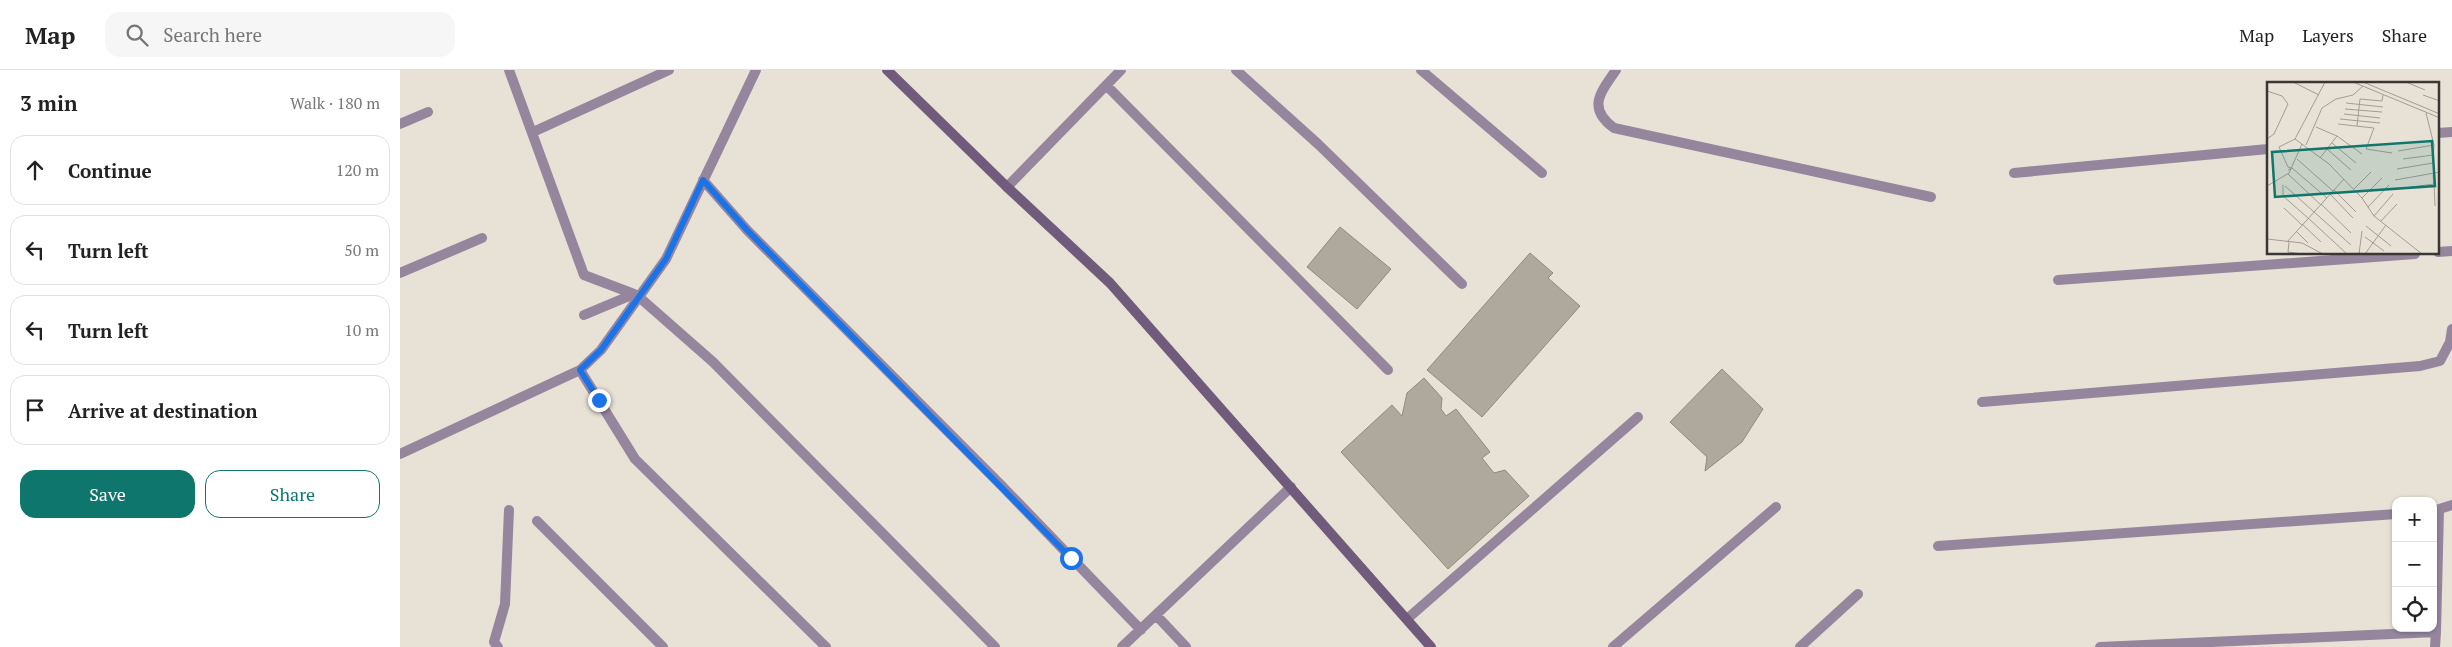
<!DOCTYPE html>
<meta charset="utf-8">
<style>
:root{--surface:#fff;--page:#f6f6f6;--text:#222;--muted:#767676;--line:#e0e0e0;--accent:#0f766e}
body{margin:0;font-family:"PT Serif",serif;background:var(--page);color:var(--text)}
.controls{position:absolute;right:15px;bottom:15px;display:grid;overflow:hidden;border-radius:10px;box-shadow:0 1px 4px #0004}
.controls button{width:45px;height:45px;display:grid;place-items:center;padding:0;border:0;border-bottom:1px solid var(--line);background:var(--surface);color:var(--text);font:25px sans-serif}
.stop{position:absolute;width:15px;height:15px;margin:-11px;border:4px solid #1a73e8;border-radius:50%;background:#fff}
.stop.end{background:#1a73e8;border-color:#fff;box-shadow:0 1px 5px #0008}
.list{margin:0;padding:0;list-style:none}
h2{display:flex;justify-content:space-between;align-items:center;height:65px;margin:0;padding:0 20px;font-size:21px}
h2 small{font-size:16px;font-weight:400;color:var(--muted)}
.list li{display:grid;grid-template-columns:32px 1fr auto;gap:15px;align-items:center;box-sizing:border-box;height:70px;margin:0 10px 10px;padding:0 10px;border:1px solid var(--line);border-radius:15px}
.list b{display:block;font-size:19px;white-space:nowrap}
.list em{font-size:16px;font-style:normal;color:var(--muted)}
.actions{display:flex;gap:10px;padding:15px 20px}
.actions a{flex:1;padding:11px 0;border:1px solid var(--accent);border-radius:15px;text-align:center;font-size:18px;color:var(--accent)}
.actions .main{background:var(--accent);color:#fff}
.icon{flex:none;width:28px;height:28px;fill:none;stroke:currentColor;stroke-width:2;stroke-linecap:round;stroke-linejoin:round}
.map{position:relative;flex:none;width:2052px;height:577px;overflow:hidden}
header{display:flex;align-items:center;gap:30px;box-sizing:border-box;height:70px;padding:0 25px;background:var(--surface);border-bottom:1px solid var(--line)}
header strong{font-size:24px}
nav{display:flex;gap:28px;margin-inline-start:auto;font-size:18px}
.search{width:350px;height:45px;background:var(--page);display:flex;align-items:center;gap:12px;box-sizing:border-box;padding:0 18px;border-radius:15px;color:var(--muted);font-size:19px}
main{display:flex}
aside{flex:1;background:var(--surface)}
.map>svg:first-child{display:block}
</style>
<header>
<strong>Map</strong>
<div class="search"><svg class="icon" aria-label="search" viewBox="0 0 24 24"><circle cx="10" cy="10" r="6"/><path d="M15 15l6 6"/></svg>Search here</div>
<nav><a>Map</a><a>Layers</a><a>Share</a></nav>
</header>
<main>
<aside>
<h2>3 min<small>Walk · 180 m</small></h2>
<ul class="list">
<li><svg class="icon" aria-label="ahead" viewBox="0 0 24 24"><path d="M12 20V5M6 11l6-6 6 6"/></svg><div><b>Continue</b></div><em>120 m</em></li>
<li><svg class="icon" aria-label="left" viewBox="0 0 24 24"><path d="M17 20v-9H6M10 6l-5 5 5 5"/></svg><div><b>Turn left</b></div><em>50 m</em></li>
<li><svg class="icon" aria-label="left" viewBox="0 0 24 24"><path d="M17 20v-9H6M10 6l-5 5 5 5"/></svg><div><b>Turn left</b></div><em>10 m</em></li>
<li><svg class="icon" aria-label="arrive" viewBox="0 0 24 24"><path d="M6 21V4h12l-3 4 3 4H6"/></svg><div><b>Arrive at destination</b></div></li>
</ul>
<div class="actions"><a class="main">Save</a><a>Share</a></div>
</aside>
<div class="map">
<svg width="2052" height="577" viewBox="0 0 2052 577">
<rect width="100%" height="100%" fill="#e8e1d5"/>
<path fill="#aea89d" stroke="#908a7f" d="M940,157L991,199L957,239L907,197Z
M1130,183L1153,203L1148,208L1180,236L1082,347L1027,300Z
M1322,299L1363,339L1342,372L1305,401L1307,387L1270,352Z
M1024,308L1042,328L1041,339L1046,346L1056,339L1090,382L1082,388L1094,403L1105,400L1129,426L1048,499L941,382L992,335L1002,346L1007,323Z"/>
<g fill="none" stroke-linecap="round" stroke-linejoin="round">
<path stroke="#95869e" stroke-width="10" d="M109,0L184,205L234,224L184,245
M836,0L918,74L1062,214
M1021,0L1142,103
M1216,0C1200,23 1187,38 1214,58L1531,127
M707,16L988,300
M0,54L28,42
M133,62L269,0
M2038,63L2052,62
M1614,103L1868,79
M303,110L347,160L602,416L741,560
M607,117L721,0
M2038,182L2052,181
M0,203L82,168
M1658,210L2015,184
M239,227L313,292L595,577
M180,300L235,389L426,577
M1582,332L2020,296L2040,291L2050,272L2052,259
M0,384L180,300L201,280L266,189L356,0
M2033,441L2052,435
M137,451L263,577
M1538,476L1996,444
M756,545L786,577
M1007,549L1238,347
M98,577L94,572L105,534L109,440
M722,577L891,417
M1213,577L1376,437
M1400,577L1458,524
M1700,577L2036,562L2039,441
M2035,577L2036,562"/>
<path stroke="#705b7d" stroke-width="10" d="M487,0L607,117L710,213L1031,577"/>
</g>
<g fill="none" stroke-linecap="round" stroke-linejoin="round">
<path stroke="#1a73e8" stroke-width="6" d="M199,330L180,300L201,280L266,189L303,110L347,160L671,488"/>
</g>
<g transform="translate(1867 12)">
<rect width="172" height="172" fill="#e8e1d5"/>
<path fill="none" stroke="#a29d94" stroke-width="1" d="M26,0L52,13M58,0L28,57L62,82L95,116L107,134L155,172M86,0L173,36M96,0L173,32M139,0L158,8M0,9L15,14L21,22L7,52L0,57M156,13L173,19M79,21L116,25M78,27L115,30M77,32L113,36M73,37L113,41M71,42L107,46L99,67L125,71M90,44L93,17L115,19L116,13M49,45L70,54M65,61L89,81M39,63L55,26L69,17L86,13L96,4M60,67L84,88M131,69L167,63M53,76L70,54L95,72M30,77L66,109M136,77L166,73M25,86L60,116M130,87L166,81L167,63L159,31M21,88L25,86L21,85L12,65L28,57M21,92L54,123M128,98L173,90M167,102L168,124M16,103V114L41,136M0,104L22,91L35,62M18,104L84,163M137,106L167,102L166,93M87,107L104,90M67,108L89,130M63,112L86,136M95,116L115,96M54,122L84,151M101,125L122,103M17,126L35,143M107,134L126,112M41,136L79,171M114,139L130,122M35,142L54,160M99,144L124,164M29,149L41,161M98,155L117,169M0,157L35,161L56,172M20,160L77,97M22,160L21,170L35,172M92,172L95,149M98,172L119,143"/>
<path fill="#0f766e" fill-opacity="0.15" stroke="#0f766e" stroke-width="2.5" d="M165,59L168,104L8,115L5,70Z"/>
<rect width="172" height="172" fill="none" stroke="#393732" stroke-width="2.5"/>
</g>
</svg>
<div class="controls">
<button>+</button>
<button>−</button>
<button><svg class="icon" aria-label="locate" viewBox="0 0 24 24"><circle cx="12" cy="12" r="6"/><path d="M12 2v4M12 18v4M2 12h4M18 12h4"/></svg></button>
</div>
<div class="stop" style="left:671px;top:488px"></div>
<div class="stop end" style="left:199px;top:330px"></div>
</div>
</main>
